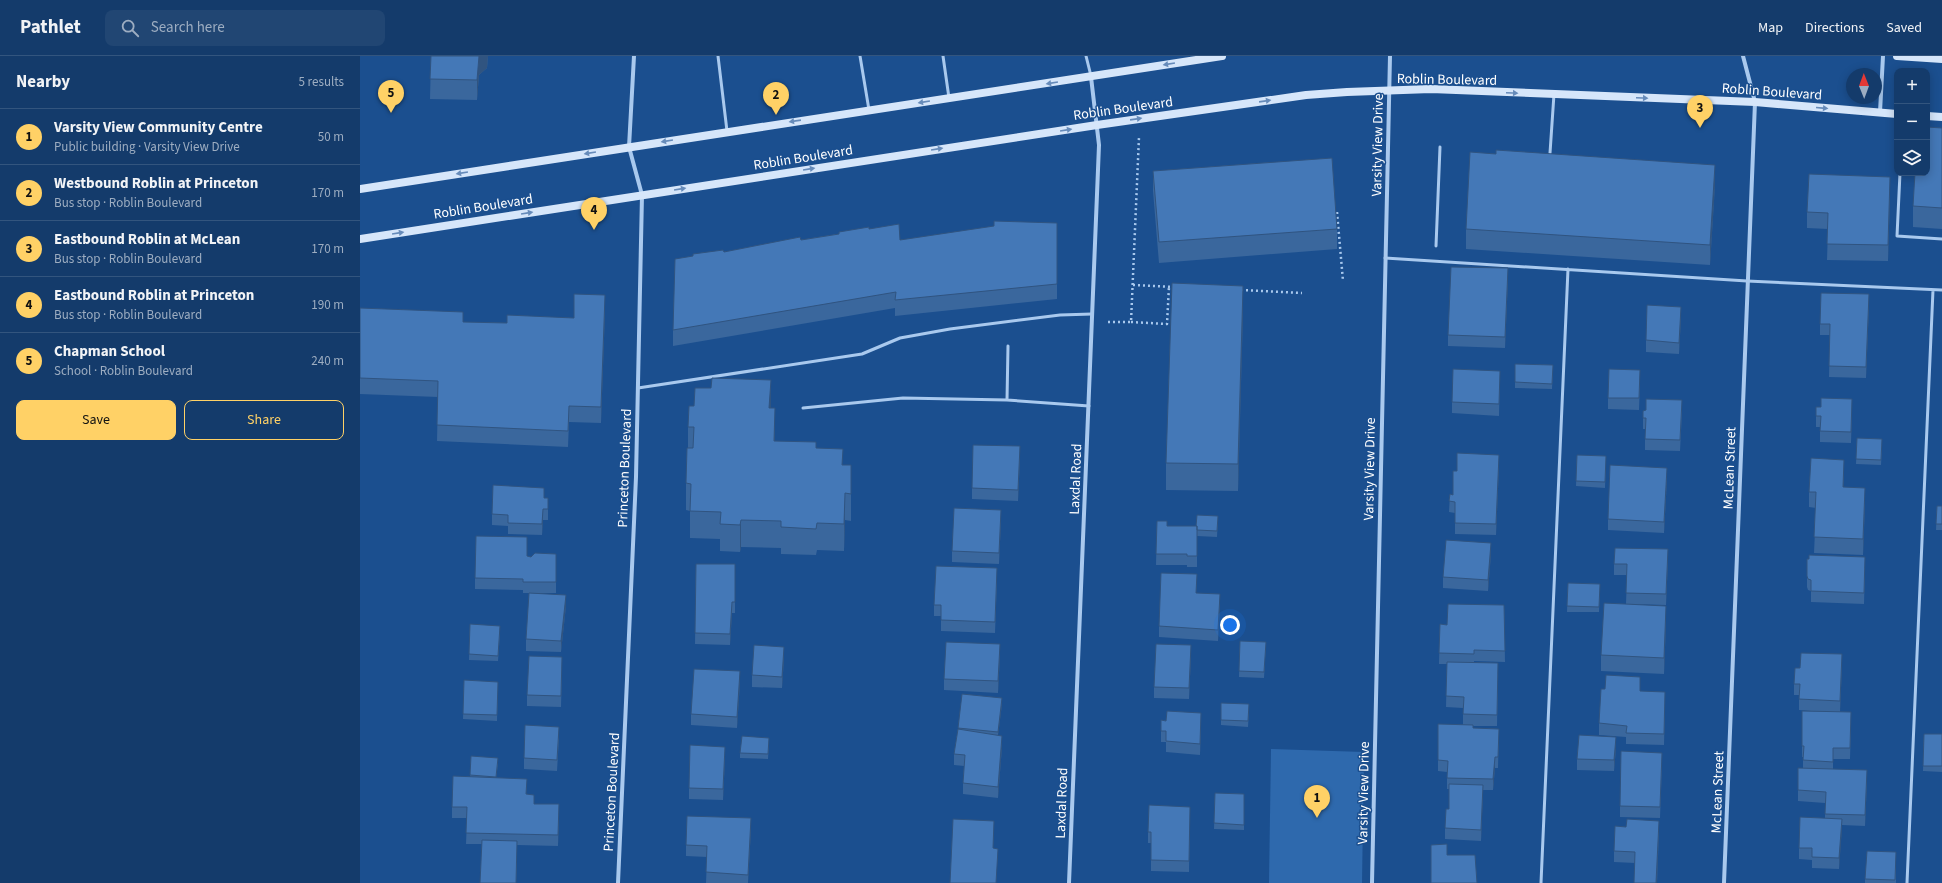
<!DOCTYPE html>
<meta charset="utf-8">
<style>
:root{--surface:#143b6b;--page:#214673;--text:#f1f3f6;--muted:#9dadc1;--line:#33557e;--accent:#ffd166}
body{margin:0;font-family:"Source Sans 3",sans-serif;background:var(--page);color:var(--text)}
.controls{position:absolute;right:12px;top:12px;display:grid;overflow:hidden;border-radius:8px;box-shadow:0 2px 10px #0003}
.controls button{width:36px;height:36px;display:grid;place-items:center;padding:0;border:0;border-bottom:1px solid var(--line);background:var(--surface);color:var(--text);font:20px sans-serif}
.compass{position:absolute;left:1486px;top:12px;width:36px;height:36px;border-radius:50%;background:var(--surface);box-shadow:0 2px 10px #0003;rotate:359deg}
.you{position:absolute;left:870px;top:569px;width:14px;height:14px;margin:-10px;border:3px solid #fff;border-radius:50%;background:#1a73e8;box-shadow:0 0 0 6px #1a73e833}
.badge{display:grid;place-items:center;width:26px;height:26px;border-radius:50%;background:var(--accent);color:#111;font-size:13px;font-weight:700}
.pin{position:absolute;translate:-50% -33px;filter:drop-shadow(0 1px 2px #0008)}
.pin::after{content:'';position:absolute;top:21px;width:14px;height:12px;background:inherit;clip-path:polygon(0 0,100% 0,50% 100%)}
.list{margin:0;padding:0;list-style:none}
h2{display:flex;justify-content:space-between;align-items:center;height:52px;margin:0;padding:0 16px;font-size:17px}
h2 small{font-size:13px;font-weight:400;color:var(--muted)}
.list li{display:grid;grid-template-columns:26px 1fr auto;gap:12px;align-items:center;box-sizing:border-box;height:56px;padding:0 16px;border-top:1px solid var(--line)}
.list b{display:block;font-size:15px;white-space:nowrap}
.list p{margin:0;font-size:13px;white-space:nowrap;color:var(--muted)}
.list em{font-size:13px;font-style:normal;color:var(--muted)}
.actions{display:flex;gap:8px;padding:12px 16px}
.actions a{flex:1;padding:9px 0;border:1px solid var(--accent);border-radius:8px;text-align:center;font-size:14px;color:var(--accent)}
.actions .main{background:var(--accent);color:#111}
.icon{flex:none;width:22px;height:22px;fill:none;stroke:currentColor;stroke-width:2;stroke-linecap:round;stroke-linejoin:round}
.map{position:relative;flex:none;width:1582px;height:827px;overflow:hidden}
header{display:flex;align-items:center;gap:24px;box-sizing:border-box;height:56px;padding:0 20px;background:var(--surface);border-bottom:1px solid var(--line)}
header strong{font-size:19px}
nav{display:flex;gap:22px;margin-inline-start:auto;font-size:14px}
.search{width:280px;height:36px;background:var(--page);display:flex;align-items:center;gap:10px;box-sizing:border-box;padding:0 14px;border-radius:8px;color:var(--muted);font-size:15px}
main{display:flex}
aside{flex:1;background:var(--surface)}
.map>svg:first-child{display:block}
</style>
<header>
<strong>Pathlet</strong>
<div class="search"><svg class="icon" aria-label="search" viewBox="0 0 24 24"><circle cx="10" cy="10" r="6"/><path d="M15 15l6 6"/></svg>Search here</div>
<nav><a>Map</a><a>Directions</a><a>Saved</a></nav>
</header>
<main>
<aside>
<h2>Nearby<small>5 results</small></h2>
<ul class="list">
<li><span class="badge">1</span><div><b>Varsity View Community Centre</b><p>Public building · Varsity View Drive</p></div><em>50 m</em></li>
<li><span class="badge">2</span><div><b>Westbound Roblin at Princeton</b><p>Bus stop · Roblin Boulevard</p></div><em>170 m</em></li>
<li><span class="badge">3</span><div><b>Eastbound Roblin at McLean</b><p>Bus stop · Roblin Boulevard</p></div><em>170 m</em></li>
<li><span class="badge">4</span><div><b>Eastbound Roblin at Princeton</b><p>Bus stop · Roblin Boulevard</p></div><em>190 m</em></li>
<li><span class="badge">5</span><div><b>Chapman School</b><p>School · Roblin Boulevard</p></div><em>240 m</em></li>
</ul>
<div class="actions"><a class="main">Save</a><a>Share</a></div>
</aside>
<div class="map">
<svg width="1582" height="827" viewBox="0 0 1582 827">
<rect width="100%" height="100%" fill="#1b4f8f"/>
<path fill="#2e69ad" d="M911,693L1004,696L1002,827H909Z"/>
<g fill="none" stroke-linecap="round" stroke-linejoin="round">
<path stroke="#a9c9ee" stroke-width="2.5" stroke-dasharray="2 3" stroke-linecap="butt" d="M977,156L983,225
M773,229L814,231
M881,234L942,237
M748,266H771L779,81
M771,266L807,268L809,230"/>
<path stroke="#a9c9ee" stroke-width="3" d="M358,0L367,75
M500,0L509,54
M583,0L589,42
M726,0L731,20
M1190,97L1194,38
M1540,117L1537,180L1582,183
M1076,190L1080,91
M1025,202L1387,225L1582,234
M278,332L502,298L540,282L590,273L700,259L732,258
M647,344L648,290
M443,352L543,342L647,344L729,350
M1181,827L1208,213
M1547,827L1573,234"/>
<path stroke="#a9c9ee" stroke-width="4" d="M1520,56L1523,0
M258,827L276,421L282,139L269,91L274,0
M709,827L739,89L731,21
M1012,827L1030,0
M1364,827L1395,46L1383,0"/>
<path stroke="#d6e6fa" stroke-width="8" d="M1537,0L1582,3
M1567,60L1582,61
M0,133L862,0
M0,183L737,69L946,39L987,36L1071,33L1395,46L1537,58"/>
</g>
<path fill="#3a679d" d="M71,0H128L127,12L119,19L117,44L70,43Z
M1582,72V173L1553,171V150Z
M793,115L977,173V193L799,207L793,135Z
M1355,129L1350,209L1106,193V173Z
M1530,137L1528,205L1467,204L1468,173L1447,172V156Z
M697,167V243L535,260V252L313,290V274L364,196L509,173L540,184Z
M1148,223L1145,292L1088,290V279Z
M1509,249L1506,322L1469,321L1470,279H1460V268Z
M0,252L103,266L147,267L214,262L245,255L241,367L209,366L208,391L77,385L78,341L0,338Z
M883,257L878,435L806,434V407Z
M1321,262L1319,298L1286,296V284Z
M1155,308L1193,309L1192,333L1155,332Z
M1140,315L1139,360L1092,357V346Z
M1280,325L1279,354L1248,353V342Z
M1456,351L1492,354L1491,387L1460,386V371H1456Z
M411,352L415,379V385L456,392L483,409H491V465L485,464L484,495L457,494L456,499L421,498V492L381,491L380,496L360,495V483L330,482V455L326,454V427L328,392V371Z
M1322,355L1320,395L1285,394V373H1283V362Z
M1497,382L1522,389L1521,409L1496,408Z
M1217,399L1246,400L1245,432L1216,430Z
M660,401L658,445L612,443V432Z
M1139,410L1136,479L1095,478V457L1089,456L1090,438L1093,439L1097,415Z
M1484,419L1483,431L1505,448L1503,499L1454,497L1456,452L1449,451V436Z
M1307,423L1304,477L1248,474V463Z
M184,442L188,453V464H183L182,479L148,478V470L132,469V458Z
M1577,450H1582V474H1576Z
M858,460L857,481L837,480V511H827V509H796L797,465L807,470H836Z
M641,465L639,508L592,506V495Z
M196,498V537H163V534L115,533V522L167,500L171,501Z
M1131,498L1128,535L1083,532V521Z
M1308,504L1306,549L1271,548L1306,566L1304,618L1241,615V599L1266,548L1267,519H1254V508Z
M336,508L375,546V557H372L370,589L335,588Z
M1505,512L1504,548L1451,546V535L1448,534L1447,531V520Z
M637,523L635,577L581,575V560H574V549Z
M1208,527L1240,528L1239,556H1207Z
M836,537L860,549L858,585L799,581V570Z
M1144,549L1145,606L1114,605V606L1138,618L1137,670H1113V672L1139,673L1138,712H1135L1133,734H1123L1121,785L1085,783V772L1089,753V733H1087V716L1078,715V668L1103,669V652L1086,651L1087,608H1079L1080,568L1087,569Z
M206,550L201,596L166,595V583Z
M110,568L140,576L138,605L109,604Z
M880,585L906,586L904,622L879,621Z
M640,599L638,637L584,634V623Z
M831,600L829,643L794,642V631Z
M424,602L422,632L392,631V619Z
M1482,609L1480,656L1491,667L1490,703H1473V713L1507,725L1505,770L1482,769L1479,813L1452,812V804L1439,803V792L1465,762V747L1438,745V712H1443V701H1442V690L1463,656L1439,654V639H1434V628L1440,612Z
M202,612L201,651L167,650V639Z
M104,624L138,626L137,665L103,663Z
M380,626L377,672L331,669V658Z
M1280,635L1305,647L1304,689L1266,688V681L1239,679V667Z
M861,647L889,654L888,671L861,669Z
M642,648L638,679L642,691L638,742L603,738V727L604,710L594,709V698L598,673Z
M801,664L841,668L840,699L806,696V686H801Z
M1564,678H1582V716L1563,715Z
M199,682L197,715L164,713V702Z
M409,687L408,703L380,702V697Z
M1256,692L1254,715L1217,714V703Z
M111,700L138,708L136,722L167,738L174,748L199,759L198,790L157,789L156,827H120L122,788H106L107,762H92V751L110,721Z
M365,702L363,744L329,743V732Z
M1302,708L1300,762L1260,761V750Z
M855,737L884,738V774L854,773Z
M830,751L829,816L791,815V787H788V776Z
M391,773L388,827H346L347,801L326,800V789Z
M1299,776L1297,827H1274L1275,807L1254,806V795Z
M1536,807V827H1505V823Z"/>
<path fill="#305480" d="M119,0H128L127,12L119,19L117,44V24Z
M1355,109V129L1350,209V189Z
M1530,121V137L1528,205V189Z
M1148,212V223L1145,292V281Z
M883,230V257L878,435V408Z
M1509,238V249L1506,322V311Z
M245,239V255L241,367V351Z
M1321,251V262L1319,298V287Z
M411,324V351L409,379V352Z
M1492,343V354L1491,387V376Z
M415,352V379L414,412V385Z
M660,390V401L658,445V434Z
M1139,399V410L1136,479V468Z
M1484,404V419L1483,447V431Z
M1307,412V423L1304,477V466Z
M1505,432V448L1503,499V483Z
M485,437V464L484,495V468Z
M183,453V464L182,479V468Z
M641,454V465L639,508V497Z
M381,464V491L380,496V469Z
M1131,487V498L1128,535V524Z
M1308,493V504L1306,549V538Z
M860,538V549L858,585V574Z
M206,539V550L201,596V585Z
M372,546V557L370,589V578Z
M1306,550V566L1304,618V602Z
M640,588V599L638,637V625Z
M831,589V600L829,643V632Z
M424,591V602L422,632V621Z
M1482,598V609L1480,656V645Z
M380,615V626L377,672V661Z
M1305,636V647L1304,689V678Z
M642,642V648L638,681V676Z
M841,657V668L840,699V688Z
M642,680V691L638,742V731Z
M1256,681V692L1254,715V704Z
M365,691V702L363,744V733Z
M1135,701V712L1133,734V723Z
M1507,714V725L1505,770V759Z
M1123,729V740L1121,785V774Z
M199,748V759L198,790V779Z
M391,762V773L388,827V819Z
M1482,763V774L1479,813V802Z
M1299,765L1297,827H1296Z"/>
<path fill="#4478b7" stroke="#305480" d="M71,0H119L117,24L70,23Z
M1567,71L1582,72V152L1553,150L1555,117H1567Z
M1136,94L1355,109L1350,189L1106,173L1110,96L1136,98Z
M972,102L977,173L799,186L793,115Z
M1449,118L1530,121L1528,189L1467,188L1468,157L1447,156Z
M634,165L697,167V228L535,244L536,236L313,274L315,203L333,200V198L363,194L364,196L440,181L441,184L479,178V176L509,171V173L539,168L540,184L634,170Z
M1091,211L1148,212L1145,281L1088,279Z
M812,227L883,230L878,408L806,407Z
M1461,237L1509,238L1506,311L1469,310L1470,268H1460Z
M214,238L245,239L241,351L209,350L208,375L77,369L78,325L0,322V252L103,256V266L147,267V259L214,262Z
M1287,249L1321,251L1319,287L1286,284Z
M1155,308L1193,309L1192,328L1155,326Z
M1093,313L1140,315L1139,348L1092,346Z
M1249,313L1280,314L1279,342H1248Z
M352,322L411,324L409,352H415L414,385L456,386V392L483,393L482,409H491V438L485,437L484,468L457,467L456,473L421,471V465L381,464L380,469L360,468L361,456L330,455L331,428L326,427L327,392H333L334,371H328L329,350H334L335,332H351Z
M1461,342L1492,343L1491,376L1460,375L1461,360H1456V351H1461Z
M1286,343L1322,344L1320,384L1285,383L1286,362H1283V355L1286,354Z
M1497,382L1522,383L1521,404L1496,403Z
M613,389L660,390L658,434L612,432Z
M1097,397L1139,399L1136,468L1095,467V446L1089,445L1090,438L1093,439V415H1097Z
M1217,399L1246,400L1245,426L1216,425Z
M1451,402L1484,404L1483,431L1505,432L1503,483L1454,481L1456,436H1449Z
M1250,409L1307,412L1304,466L1248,463Z
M133,429L184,432V442H188V453H183L182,468L148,467V459L132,458Z
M1577,450H1582V468H1576Z
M594,452L641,454L639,497L592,495Z
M837,459L858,460L857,475L837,474V470H836Z
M797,465H807V470H837V500H827V498H796Z
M116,480L167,481V500L171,501L175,497L196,498V526H163V523L115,522Z
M1086,484L1131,487L1128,524L1083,521Z
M1255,492L1308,493L1306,538L1266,537L1267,508H1254Z
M1449,499L1505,501L1504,537L1451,535V524L1448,523L1447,520V503H1449Z
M336,508H375V546H372L370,578L335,577Z
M576,510L637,512L635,566L581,564V549H574Z
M801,517L837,518L836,537L860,538L858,574L799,570Z
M1208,527L1240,528L1239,551L1207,550Z
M169,537L206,539L201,585L166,583Z
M1244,547L1306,550L1304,602L1241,599Z
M1088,548L1144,549L1145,595L1114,594V598L1079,597L1080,568L1087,569Z
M110,568L140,570L138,600L109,598Z
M880,585L906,586L904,616L879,615Z
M586,586L640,588L638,625L584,623Z
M796,588L831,589L829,632L794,631Z
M394,589L424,591L422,621L392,619Z
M1441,597L1482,598L1480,645L1439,643L1440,628H1434L1435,612H1440Z
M169,600L202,601L201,640L167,639Z
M1087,606L1138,607L1137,659L1103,658L1104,641L1086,640Z
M334,613L380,615L377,661L331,658Z
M1246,619L1280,621V635L1305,636L1304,678L1266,677L1267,670L1239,667L1241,633H1245Z
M104,624L138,626L137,659L103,658Z
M602,638L642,642L638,676L598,672Z
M861,647L889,648L888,665L861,664Z
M807,655L841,657L840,688L806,685V675H801V664L806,665Z
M1442,655L1491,656L1490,692H1473V706L1443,704L1444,690H1442Z
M1078,668L1113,669V672L1139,673L1138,701H1135L1133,723L1087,722L1088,705L1078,704Z
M165,669L199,671L197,704L164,702Z
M598,673L642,680L638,731L603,727L605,699L594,698Z
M1564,678H1582V710H1563Z
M1219,679L1256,681L1254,704L1217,703Z
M382,680L409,682L408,698L380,697Z
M330,689L365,691L363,733L329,732Z
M1261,695L1302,697L1300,751L1260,750Z
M111,700L138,702L136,721L110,719Z
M1438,712L1507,714L1505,759L1465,758L1466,736L1438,734Z
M93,720L167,723L166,738L174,739V748H199L198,779L106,777L107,751H92Z
M1089,728L1123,729L1121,774L1085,772L1086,753H1089Z
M855,737L884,738V769L854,767Z
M789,749L830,751L829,805L791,804V776H788Z
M327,760L391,762L388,819L346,816L347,790L326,789Z
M1440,761L1482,763L1479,802L1452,801V792H1439Z
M593,763L634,765L633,792L638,793L636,827H590Z
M1267,763L1299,765L1296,827H1274L1275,796L1254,795L1255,770L1266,771Z
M122,784L157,785L156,827H120Z
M1087,788V799H1115L1117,827H1071V789Z
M1507,795L1536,796L1535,824L1505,823Z"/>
<defs><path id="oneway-solid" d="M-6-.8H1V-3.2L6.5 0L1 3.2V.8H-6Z"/></defs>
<g fill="#668bba">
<use href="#oneway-solid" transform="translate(809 8) rotate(171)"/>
<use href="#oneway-solid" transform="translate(692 27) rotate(171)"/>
<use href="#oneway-solid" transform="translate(1152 37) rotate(2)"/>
<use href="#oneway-solid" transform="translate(1282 42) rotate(2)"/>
<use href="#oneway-solid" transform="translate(905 45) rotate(-8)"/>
<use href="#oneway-solid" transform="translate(564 46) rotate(171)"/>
<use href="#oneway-solid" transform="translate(1462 52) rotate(5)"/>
<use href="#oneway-solid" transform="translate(776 63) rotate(-8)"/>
<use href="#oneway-solid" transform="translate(435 65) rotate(172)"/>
<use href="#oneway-solid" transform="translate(706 74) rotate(-9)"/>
<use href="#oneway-solid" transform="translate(307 85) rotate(171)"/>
<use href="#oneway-solid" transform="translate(577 93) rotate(-9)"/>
<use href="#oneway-solid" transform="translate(230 97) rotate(171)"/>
<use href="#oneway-solid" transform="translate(449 113) rotate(-9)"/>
<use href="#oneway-solid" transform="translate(102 117) rotate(171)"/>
<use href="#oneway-solid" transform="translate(320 133) rotate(-9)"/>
<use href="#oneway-solid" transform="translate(167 157) rotate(-9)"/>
<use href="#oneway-solid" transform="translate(38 177) rotate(-9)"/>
</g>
<g text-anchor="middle" stroke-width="3" stroke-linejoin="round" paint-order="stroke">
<g font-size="14" fill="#fff" stroke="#1b4f8f">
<text transform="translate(1087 23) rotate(1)" y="5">Roblin Boulevard</text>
<text transform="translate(1412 35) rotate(4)" y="5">Roblin Boulevard</text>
<text transform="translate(763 52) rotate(-8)" y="5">Roblin Boulevard</text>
<text transform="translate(1017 89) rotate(-89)" y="5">Varsity View Drive</text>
<text transform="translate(443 101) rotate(-9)" y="5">Roblin Boulevard</text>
<text transform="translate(123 150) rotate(-9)" y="5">Roblin Boulevard</text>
<text transform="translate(264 412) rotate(-88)" y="5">Princeton Boulevard</text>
<text transform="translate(1369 412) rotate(-88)" y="5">McLean Street</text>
<text transform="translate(1009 413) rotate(-89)" y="5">Varsity View Drive</text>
<text transform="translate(715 423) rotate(-88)" y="5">Laxdal Road</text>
<text transform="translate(251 736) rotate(-87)" y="5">Princeton Boulevard</text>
<text transform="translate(1357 736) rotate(-88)" y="5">McLean Street</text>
<text transform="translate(1003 737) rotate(-89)" y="5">Varsity View Drive</text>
<text transform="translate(701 747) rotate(-88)" y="5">Laxdal Road</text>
</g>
</g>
</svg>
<div class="controls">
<button>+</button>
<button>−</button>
<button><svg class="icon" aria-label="layers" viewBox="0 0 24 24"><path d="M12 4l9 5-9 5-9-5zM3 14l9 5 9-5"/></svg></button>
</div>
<svg class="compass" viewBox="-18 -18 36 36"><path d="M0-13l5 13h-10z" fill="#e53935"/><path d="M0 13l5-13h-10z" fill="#9dadc1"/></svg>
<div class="you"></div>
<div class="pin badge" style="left:957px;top:762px">1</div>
<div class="pin badge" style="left:416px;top:59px">2</div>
<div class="pin badge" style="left:1340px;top:72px">3</div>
<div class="pin badge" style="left:234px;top:174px">4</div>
<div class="pin badge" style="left:31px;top:57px">5</div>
</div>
</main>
